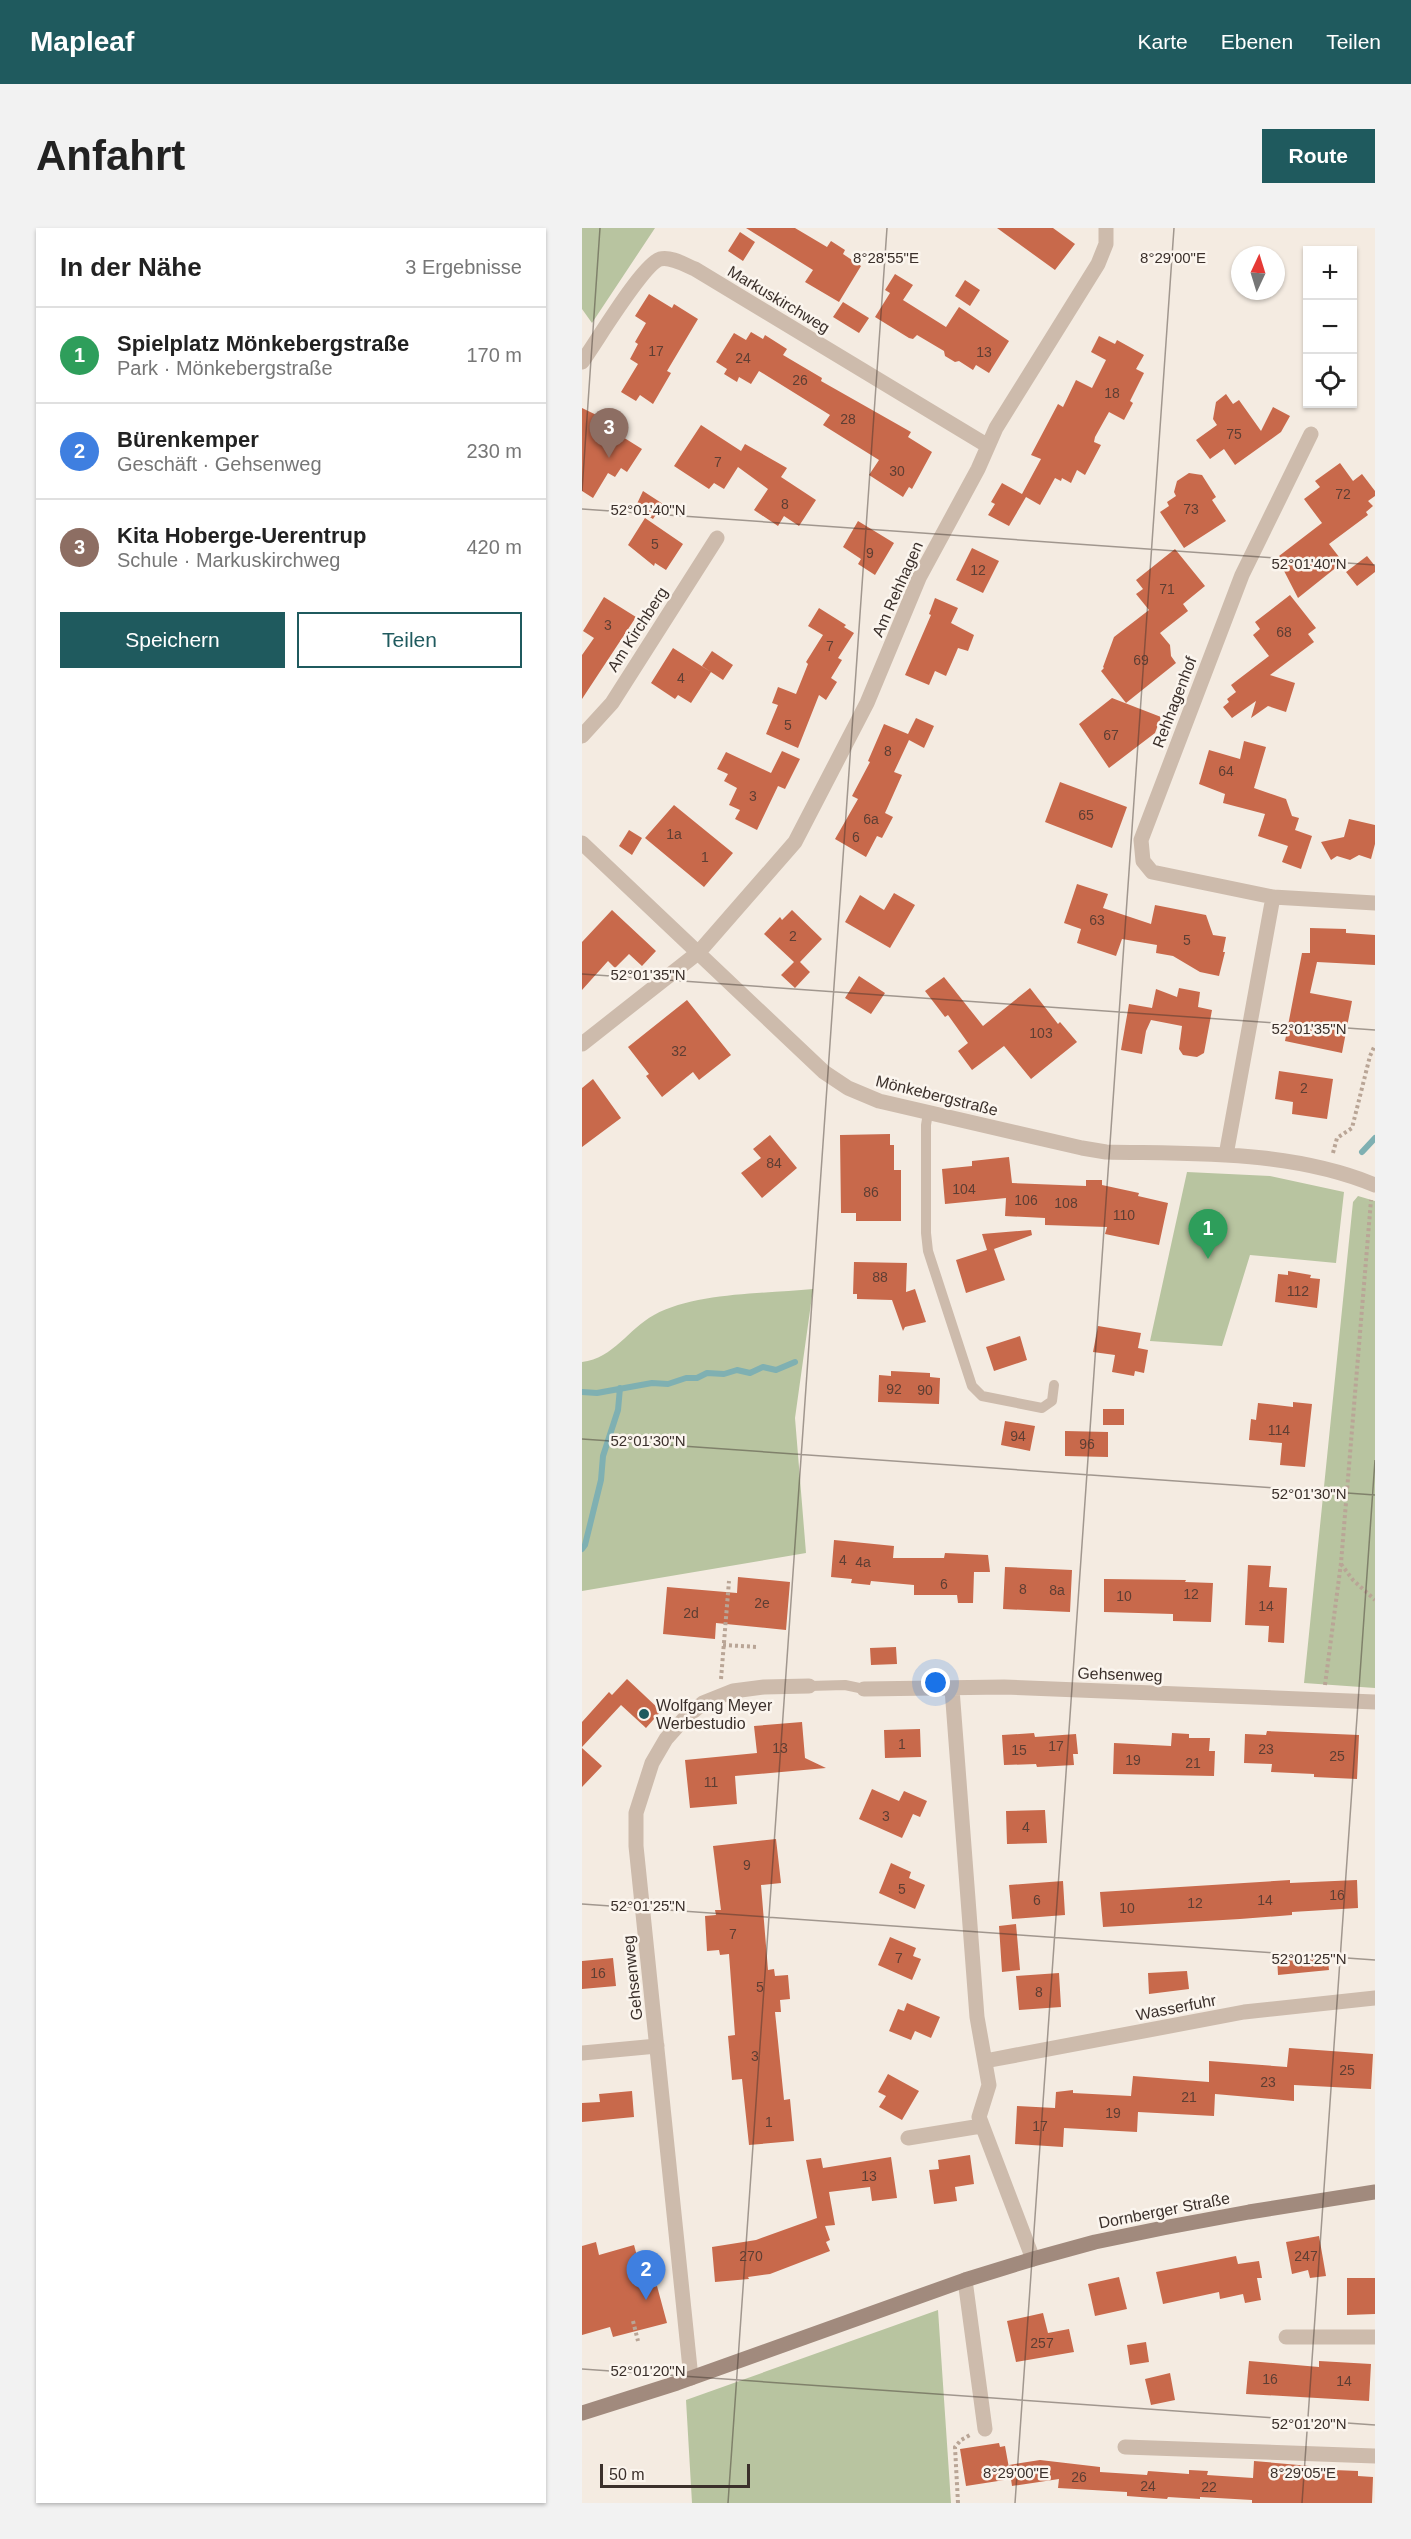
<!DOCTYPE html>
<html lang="de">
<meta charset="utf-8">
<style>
:root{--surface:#fff;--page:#f2f2f2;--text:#222;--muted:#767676;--line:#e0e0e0;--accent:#1f5a5e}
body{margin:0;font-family:Helvetica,sans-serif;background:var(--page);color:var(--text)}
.controls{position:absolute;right:18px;top:18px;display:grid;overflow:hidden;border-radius:0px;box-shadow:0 2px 4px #0004}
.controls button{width:54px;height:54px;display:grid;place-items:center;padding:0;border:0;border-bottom:2px solid var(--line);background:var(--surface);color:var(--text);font:30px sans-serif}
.compass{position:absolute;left:649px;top:18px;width:54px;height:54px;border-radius:50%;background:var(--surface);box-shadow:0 2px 4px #0004;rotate:4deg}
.scale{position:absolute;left:18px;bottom:15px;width:150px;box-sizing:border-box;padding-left:6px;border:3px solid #3b302b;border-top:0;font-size:16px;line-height:21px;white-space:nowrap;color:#3b302b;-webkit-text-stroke:4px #fbf5ee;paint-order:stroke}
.you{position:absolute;left:354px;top:1455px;width:21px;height:21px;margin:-15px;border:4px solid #fff;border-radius:50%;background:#1a73e8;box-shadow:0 0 0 9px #1a73e833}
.badge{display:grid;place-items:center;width:39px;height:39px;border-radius:50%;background:var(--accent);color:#fff;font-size:20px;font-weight:700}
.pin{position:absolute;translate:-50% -50px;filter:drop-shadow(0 2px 3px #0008)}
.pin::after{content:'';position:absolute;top:32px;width:21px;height:18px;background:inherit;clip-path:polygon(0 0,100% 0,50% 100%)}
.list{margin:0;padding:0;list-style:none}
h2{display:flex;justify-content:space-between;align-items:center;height:78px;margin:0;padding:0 24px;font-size:26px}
h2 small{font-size:20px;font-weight:400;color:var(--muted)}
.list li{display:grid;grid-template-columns:39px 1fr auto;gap:18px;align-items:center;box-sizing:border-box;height:96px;padding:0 24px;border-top:2px solid var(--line)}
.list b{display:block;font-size:22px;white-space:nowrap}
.list p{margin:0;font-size:20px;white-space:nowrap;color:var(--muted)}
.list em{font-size:20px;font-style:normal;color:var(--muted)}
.actions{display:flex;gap:12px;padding:18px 24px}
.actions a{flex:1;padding:14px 0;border:2px solid var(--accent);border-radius:0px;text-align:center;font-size:21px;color:var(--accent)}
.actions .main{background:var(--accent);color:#fff}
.icon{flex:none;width:33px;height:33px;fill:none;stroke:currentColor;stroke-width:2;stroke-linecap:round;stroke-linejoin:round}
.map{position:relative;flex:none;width:793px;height:2275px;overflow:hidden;border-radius:0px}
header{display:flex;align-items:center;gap:36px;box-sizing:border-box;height:84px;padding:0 30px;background:var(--accent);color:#fff}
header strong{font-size:28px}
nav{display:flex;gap:33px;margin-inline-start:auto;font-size:21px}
.intro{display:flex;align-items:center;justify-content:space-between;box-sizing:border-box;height:144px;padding:0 36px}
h1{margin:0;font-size:42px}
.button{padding:15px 27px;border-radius:0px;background:var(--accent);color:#fff;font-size:21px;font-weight:700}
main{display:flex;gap:36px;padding:0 36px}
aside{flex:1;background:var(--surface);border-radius:0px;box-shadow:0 2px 4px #0004}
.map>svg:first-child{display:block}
</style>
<header>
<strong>Mapleaf</strong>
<nav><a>Karte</a><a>Ebenen</a><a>Teilen</a></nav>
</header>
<div class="intro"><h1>Anfahrt</h1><a class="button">Route</a></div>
<main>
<aside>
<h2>In der Nähe<small>3 Ergebnisse</small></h2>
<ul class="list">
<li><span class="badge" style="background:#2e9e5b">1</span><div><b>Spielplatz Mönkebergstraße</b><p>Park · Mönkebergstraße</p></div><em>170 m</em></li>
<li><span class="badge" style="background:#3f7fe0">2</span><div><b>Bürenkemper</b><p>Geschäft · Gehsenweg</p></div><em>230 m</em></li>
<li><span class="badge" style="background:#8d6e63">3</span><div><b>Kita Hoberge-Uerentrup</b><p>Schule · Markuskirchweg</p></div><em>420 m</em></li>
</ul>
<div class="actions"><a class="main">Speichern</a><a>Teilen</a></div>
</aside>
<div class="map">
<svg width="793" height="2275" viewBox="0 0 793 2275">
<rect width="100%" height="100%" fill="#f4ebe1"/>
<path fill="#b8c4a0" d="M0,0H73L10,95L0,81Z
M605,944L688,948L762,964L754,1035L668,1027L640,1118L568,1113Z
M776,968L793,973V1460L722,1455L771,974Z
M231,1061L213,1190L224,1325L0,1363V1134C32,1130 46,1101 72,1087C114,1064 183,1066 231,1061Z
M356,2082L369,2275H110L104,2172Z"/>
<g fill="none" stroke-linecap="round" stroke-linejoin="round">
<path stroke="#7fb0b2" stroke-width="6" d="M780,924L793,910
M0,1164L15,1165L70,1155L86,1156L104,1150H115L125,1145L142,1146L155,1142L168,1145L181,1139L194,1142L213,1134
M0,1321L3,1317L19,1252L21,1228L36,1182L38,1160"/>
</g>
<path fill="#c8694b" d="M164,0H213L245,19L249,13L263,22L261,26L279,38L257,74L223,54L231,42Z
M415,0H471L493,16L473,42Z
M158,4L173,14L161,33L146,23Z
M313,46L331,57L321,72L364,99L377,79L427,113L407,145L394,137L391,142L377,133L373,134L363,128L362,123L335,107L331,111L327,110L293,89L308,65L303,62Z
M383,52L398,62L388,78L373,68Z
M67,66L90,80L92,76L116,91L85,143L89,145L71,176L58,167L54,173L39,164L56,136L48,131L56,116L53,114L64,95L53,88Z
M261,74L287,90L277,105L251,89Z
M169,104L181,111L183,107L205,121L201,127L240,150L239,153L329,204L326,209L350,224L330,261L327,259L321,269L287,247L297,232L241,197L248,187L177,143L169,156L157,149L155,154L142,146L145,141L134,134L152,105L164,112Z
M517,108L533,116L535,112L562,127L554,141L562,145L548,173L551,175L542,192L527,184L513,209L512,214L519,217L503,247L495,242L489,255L480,250L479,253L473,250L458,277L444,269L427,298L406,287L413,276L409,274L420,255L440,266L459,231L449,227L476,176L481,179L494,152L510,160L524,132L509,124Z
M644,166L651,176L657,172L679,203L691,179L708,188L699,204L653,237L642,221L628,231L614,212L635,197L631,191L634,174Z
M0,180L31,195L28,201L60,221L45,244L39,240L33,249L26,245L11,270L0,263Z
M119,197L159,223L163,216L205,240L199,249L234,272L217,298L202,288L196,298L172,282L186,261L156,239L142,261L132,255L127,261L92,238Z
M758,235L771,253L780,246L793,263V268L786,273L791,278L784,284L786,287L747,316L761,334L716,370L700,339V332L697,328L740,295L722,271L738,259L733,253Z
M607,245L620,247L634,269L630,272L644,293L602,320L578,284L587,278L585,274L594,268L592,264L595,253Z
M61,263L81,276L71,291L53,280Z
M63,290L101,316L84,342L73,335L72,338L46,317Z
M276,293L312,315L293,347L276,336L279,331L261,319Z
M390,320L417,333L401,365L374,352Z
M593,321L623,358L601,376L606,383L578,405L588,417L589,428L594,435L544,475L519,443L522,440L521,439L532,409L567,382L554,366L561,361L554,352Z
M785,328L793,338V344L775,358L764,344Z
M708,367L734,400L726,406L732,414L688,447L713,455L704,484L686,478L669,490L674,473L650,490L641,479L647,474L645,471L654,464L649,457L687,428L671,407L678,401L673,394Z
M22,369L54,389L0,471V427L12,410L1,403Z
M353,370L376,380L369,395L392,407L386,423L376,420L364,448L353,443L347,457L323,447L349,387L347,386Z
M237,380L264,397L262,399L272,405L256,430L260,432L249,450L255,454L244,472L237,467L216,520L184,506L196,477L190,475L196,459L214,466L226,436L224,434L241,407L226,398Z
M91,420L129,444L109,475L96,467L93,471L69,455Z
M130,423L151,437L141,452L120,438Z
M530,470L579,489L573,505L527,540L497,496Z
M334,490L352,498L342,520L327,512L312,544L320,547L303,585L311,589L300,610L295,608L284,629L253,611L276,571L270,568L288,534L286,533L302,496L326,506Z
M662,513L684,519L672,560L704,571L710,588L717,590L713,602L730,608L719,641L700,634L706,618L676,608L683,586L641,575L643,566L617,556L627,522L658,531Z
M200,523L218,531L203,561L196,558L175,602L153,591L158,582L147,577L155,560L142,553L146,546L135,541L144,524L189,545Z
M478,554L545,579L530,620L463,594Z
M92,577L151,625L122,659L63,610Z
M767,591L793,597V616L789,631L777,627L768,632L755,628L749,632L739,614L762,609Z
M47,602L60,610L50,627L37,618Z
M495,656L526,666L521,680L569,696L573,677L624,687L631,707L644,709L641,724H643L637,748L618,744L591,728L574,725L575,717L540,711L534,728L495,715L499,701L482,695Z
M312,665L333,677L308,720L263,694L278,667L302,682Z
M30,682L74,723L60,738L47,726L33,740L26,733L0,762V714Z
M210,682L240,711L218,734L228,744L213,760L199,747L212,734L182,706L198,689L200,692Z
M728,700L764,701V705L793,707V737L735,734L728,765L770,773L760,825L703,813L720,725H728Z
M277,748L303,765L289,786L263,770Z
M362,749L401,798L448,760L476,796L478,794L495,814L449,851L422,818L390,842L376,823L386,815L366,787L363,789L343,763Z
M597,760L618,764L616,779L630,782L622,825L615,829L601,827L597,821L600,798L569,792L564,803L560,826L539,822L547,776L570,780L574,761L595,769Z
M105,772L149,827L117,852L111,844L80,869L64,848L67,846L46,819Z
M697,843L751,851L745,891L710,886L711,874L693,871Z
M11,851L39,890L0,919V860Z
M308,906V917H312V942H319V993H274V985H259L258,907Z
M188,907L215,940L180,970L159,945L179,930L171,921Z
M427,929L430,955L504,958V952H520V957L557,965L556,968L586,975L577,1017L523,1006L525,999L463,997V990L423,988L424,970L363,976L360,941L390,938V933Z
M449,1002L450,1007L412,1021L423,1052L384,1065L374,1032L405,1022L400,1006Z
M272,1034L325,1035L324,1064L333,1061L344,1094L323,1099L321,1103L310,1072L275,1071V1066H271Z
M706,1043L729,1047L728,1050L738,1051L735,1080L693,1074L696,1046L706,1047Z
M516,1098L559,1105L556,1120L566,1122L562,1145L553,1143L552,1148L530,1144L533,1127L511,1124Z
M438,1108L445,1132L412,1143L404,1119Z
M309,1143L348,1145V1149L358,1150L357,1176L296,1174L297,1147L309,1148Z
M711,1174L730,1176L723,1239L698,1237L700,1215L667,1212L669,1191L674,1192L676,1175L711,1179Z
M521,1181H542V1197H521Z
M423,1193L453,1198L448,1223L419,1217Z
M483,1203L526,1204V1229L483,1228Z
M252,1312L312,1318L311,1330H362L363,1325L406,1327L408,1344H392L391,1375H376L375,1367H332V1357L289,1353L288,1357L269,1355L270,1351L249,1349Z
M666,1337L689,1338L687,1359L705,1360L702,1415L686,1414L687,1398L663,1397Z
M423,1339L490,1342L488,1384L421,1381Z
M156,1349L208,1354L204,1402L134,1395L133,1411L81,1406L85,1359L155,1365Z
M522,1351L604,1352L603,1354L631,1355L629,1394L591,1393V1386L522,1384Z
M314,1419L315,1436L289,1437L288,1420Z
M45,1451L79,1483L64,1500L39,1477L0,1519V1494L27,1464L30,1467Z
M220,1494L223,1530L244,1540L153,1548L155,1576L108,1580L103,1532L175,1525L172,1498Z
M338,1501L339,1529L303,1530L302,1502Z
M685,1503L777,1507L775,1551L732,1549V1546L689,1544L690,1536L662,1535L663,1506L684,1507Z
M452,1505L453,1509L494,1506L496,1526H491L492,1537L455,1539L454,1536L422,1537L420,1507Z
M590,1505L607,1506V1510H628L627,1523H633L632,1548L531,1546L532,1515L589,1518Z
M0,1520L20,1538L0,1559Z
M290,1561L317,1573L322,1563L345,1573L338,1589L331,1586L320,1610L277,1591Z
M463,1582L465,1615L425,1616L424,1583Z
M194,1611L199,1655L179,1657L186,1742L192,1741L193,1748L206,1747L208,1771L198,1772L199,1784H193L202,1872L208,1871L212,1913L167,1917L160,1851L150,1852L146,1808L153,1807L147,1726L138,1727L137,1722L125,1723L123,1688L134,1687L133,1682H139L131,1618Z
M309,1635L329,1644L327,1650L343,1657L333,1681L297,1665Z
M708,1652V1655L775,1652L776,1680L710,1684V1687L658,1691L521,1699L518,1664Z
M481,1653L483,1687L430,1691L427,1657Z
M434,1696L438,1742L420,1744L417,1698Z
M308,1709L334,1720L331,1728L339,1731L330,1752L296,1737Z
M745,1725L747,1742L696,1747L695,1729Z
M31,1730L34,1758L0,1761V1733Z
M605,1743L607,1761L567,1766L566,1745Z
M477,1745L479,1779L437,1782L434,1748Z
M325,1775L358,1789L349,1810L333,1803L329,1812L307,1803L316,1781L322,1783Z
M707,1820L791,1826L789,1861L712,1857V1873L633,1866L632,1888L556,1884L555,1904L482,1900L481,1919L433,1916L435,1878L473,1880L474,1864L491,1862V1865L549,1868L551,1848L627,1854V1833L705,1839Z
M306,1846L337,1863L320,1892L297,1879L304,1868L296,1864Z
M50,1863L52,1889L0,1894V1875L18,1874L17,1866Z
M388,1927L392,1956L373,1959L375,1973L352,1976L347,1942L357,1941L356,1932Z
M309,1929L315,1970L290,1973L288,1959L247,1964L253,1997L243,1998L248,2012L244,2014L248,2023L188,2046L166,2049L167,2051L133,2054L130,2019L174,2012L235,1990L224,1932L239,1930L241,1940Z
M737,2008L744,2048L728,2050L726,2042L710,2046L704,2014Z
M14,2014L17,2027L52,2017L64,2061L75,2058L85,2095L31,2109L28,2099L0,2107V2018Z
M654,2028L656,2036L677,2033L680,2050H675L679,2072L663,2075L661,2066L638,2071L637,2064L581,2076L574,2044Z
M537,2049L545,2081L513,2088L506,2056Z
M765,2050H793V2086L765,2087Z
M461,2085L466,2105L487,2101L492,2124L434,2134L425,2093Z
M564,2114L567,2134L548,2137L545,2117Z
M667,2133L737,2139V2133L789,2136L787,2173L664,2166Z
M588,2145L593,2172L569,2177L563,2151Z
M417,2215L418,2219L423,2218L429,2251L384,2258L378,2221Z
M458,2232L518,2239V2244L565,2247L566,2243L607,2246V2242L626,2243L625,2247L671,2250L672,2233L728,2238V2241L776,2243V2248L791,2249L790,2275H670V2272L618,2269V2271L586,2269L585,2271L545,2268V2264L476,2260L477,2251L430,2258L427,2237Z"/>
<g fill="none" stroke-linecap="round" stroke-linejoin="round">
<path stroke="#b9a596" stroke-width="4" stroke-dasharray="3 3" stroke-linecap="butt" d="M751,925L755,910L770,900L788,828L793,817
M759,1336L771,1352L793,1372
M141,1417L176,1419
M139,1451L147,1353
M743,1457L759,1335L789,972
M51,2093L56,2113
M376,2275L373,2219L379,2212L388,2207"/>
<path stroke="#cdbbac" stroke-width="10" d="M346,885L344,897V1005L346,1023L390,1158L400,1168L460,1180L470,1173L472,1157
M227,1458L263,1457L282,1461"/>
<path stroke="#cdbbac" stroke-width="15" d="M0,134C14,115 60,37 78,31C89,28 103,37 113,41L406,218
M729,206L660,347L559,612L561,633L570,644L691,669L793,675
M0,508L30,475L135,310
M0,615L242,844L266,860L297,873L500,920L524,924C614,926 708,922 793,957
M0,816L117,724L213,614L285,475L337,350L396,241L414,200L516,36L524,16V0
M644,927L691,669
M282,1461L422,1459L793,1474
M370,1461L395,1789L407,1857L397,1889L451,2031
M0,1825L75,1818
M403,1833L662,1784L793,1770
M326,1910L399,1898
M383,2052L403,2201
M704,2109H793
M109,2150L54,1618V1585L70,1535L84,1511L101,1492L121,1475L151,1463L182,1459L227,1458
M543,2219L793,2228"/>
<path stroke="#a18a7d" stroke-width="15" d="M0,2185L95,2155L383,2052L451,2031L513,2014L581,2000L667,1984L793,1964"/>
</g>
<path fill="none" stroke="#3b302b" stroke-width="1.5" stroke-opacity="0.45" d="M0,263L18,0M0,281L793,337M0,746L793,802M0,1211L793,1267M0,1676L793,1732M0,2141L793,2197M146,2275L305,0M433,2275L592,0M720,2275L793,1232"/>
<circle fill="#1f5a5e" stroke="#fbf5ee" stroke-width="2" cx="62" cy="1486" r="6"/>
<g text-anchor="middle" stroke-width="5" stroke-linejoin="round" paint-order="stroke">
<g font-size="14" fill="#5e3e33">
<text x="74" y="128">17</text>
<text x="402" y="129">13</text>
<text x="161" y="135">24</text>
<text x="218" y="157">26</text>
<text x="530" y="170">18</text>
<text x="266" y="196">28</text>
<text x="652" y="211">75</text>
<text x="136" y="239">7</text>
<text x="315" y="248">30</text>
<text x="761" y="271">72</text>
<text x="203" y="281">8</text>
<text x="609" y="286">73</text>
<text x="73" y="321">5</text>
<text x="288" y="330">9</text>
<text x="396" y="347">12</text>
<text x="585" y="366">71</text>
<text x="26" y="402">3</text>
<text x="702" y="409">68</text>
<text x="248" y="423">7</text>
<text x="559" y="437">69</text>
<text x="99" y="455">4</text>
<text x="206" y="502">5</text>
<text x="529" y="512">67</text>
<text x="306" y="528">8</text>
<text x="644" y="548">64</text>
<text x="171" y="573">3</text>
<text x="504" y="592">65</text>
<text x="289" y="596">6a</text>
<text x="92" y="611">1a</text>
<text x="274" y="614">6</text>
<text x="123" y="634">1</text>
<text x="515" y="697">63</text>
<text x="211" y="713">2</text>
<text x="605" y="717">5</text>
<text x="459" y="810">103</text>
<text x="97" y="828">32</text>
<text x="722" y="865">2</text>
<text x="192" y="940">84</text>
<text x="382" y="966">104</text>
<text x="289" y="969">86</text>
<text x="444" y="977">106</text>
<text x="484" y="980">108</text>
<text x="542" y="992">110</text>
<text x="298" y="1054">88</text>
<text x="716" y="1068">112</text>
<text x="312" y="1166">92</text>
<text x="343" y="1167">90</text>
<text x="697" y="1207">114</text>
<text x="436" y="1213">94</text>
<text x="505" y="1221">96</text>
<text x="261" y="1337">4</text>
<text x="281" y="1339">4a</text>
<text x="362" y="1361">6</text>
<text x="441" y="1366">8</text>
<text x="475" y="1367">8a</text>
<text x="609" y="1371">12</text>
<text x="542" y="1373">10</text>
<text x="180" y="1380">2e</text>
<text x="684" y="1383">14</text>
<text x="109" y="1390">2d</text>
<text x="320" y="1521">1</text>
<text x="474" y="1523">17</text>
<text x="198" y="1525">13</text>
<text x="684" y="1526">23</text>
<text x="437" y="1527">15</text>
<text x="755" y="1533">25</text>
<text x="551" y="1537">19</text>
<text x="611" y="1540">21</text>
<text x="129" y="1559">11</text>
<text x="304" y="1593">3</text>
<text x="444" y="1604">4</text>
<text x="165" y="1642">9</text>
<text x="320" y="1666">5</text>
<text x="755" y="1672">16</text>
<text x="455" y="1677">6</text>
<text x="683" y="1677">14</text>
<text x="613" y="1680">12</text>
<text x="545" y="1685">10</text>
<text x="151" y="1711">7</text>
<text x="317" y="1735">7</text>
<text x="16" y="1750">16</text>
<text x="178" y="1764">5</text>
<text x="457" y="1769">8</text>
<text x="173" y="1833">3</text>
<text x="765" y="1847">25</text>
<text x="686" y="1859">23</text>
<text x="607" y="1874">21</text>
<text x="531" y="1890">19</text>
<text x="187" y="1899">1</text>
<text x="458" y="1903">17</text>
<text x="287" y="1953">13</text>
<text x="169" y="2033">270</text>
<text x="724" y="2033">247</text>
<text x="460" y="2120">257</text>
<text x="688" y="2156">16</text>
<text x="762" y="2158">14</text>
<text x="497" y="2254">26</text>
<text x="566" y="2263">24</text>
<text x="627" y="2264">22</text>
</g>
<g font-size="16" fill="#3b302b" stroke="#fbf5ee">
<text transform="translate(197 71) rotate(31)" y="6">Markuskirchweg</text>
<text transform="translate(315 361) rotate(-66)" y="6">Am Rehhagen</text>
<text transform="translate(55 401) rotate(-57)" y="6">Am Kirchberg</text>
<text transform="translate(592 474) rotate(-69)" y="6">Rehhagenhof</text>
<text transform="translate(355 867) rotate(14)" y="6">Mönkebergstraße</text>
<text transform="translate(538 1446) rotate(2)" y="6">Gehsenweg</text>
<text transform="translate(50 1750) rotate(-96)" y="6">Gehsenweg</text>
<text transform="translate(594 1779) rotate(-11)" y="6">Wasserfuhr</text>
<text transform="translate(582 1982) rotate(-11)" y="6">Dornberger Straße</text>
</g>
<g font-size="16" fill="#3b302b" stroke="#fbf5ee" text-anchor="start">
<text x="74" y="1483">Wolfgang Meyer<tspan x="74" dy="18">Werbestudio</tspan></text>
</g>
</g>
<g font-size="15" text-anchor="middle" fill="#3b302b" stroke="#fbf5ee" stroke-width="5" stroke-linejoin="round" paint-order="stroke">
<text x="304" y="35">8°28'55"E</text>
<text x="591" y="35">8°29'00"E</text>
<text x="66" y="287">52°01'40"N</text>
<text x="727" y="341">52°01'40"N</text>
<text x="66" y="752">52°01'35"N</text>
<text x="727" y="806">52°01'35"N</text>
<text x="66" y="1218">52°01'30"N</text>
<text x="727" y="1271">52°01'30"N</text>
<text x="66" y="1683">52°01'25"N</text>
<text x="727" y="1736">52°01'25"N</text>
<text x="66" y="2148">52°01'20"N</text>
<text x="727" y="2201">52°01'20"N</text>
<text x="434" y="2250">8°29'00"E</text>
<text x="721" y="2250">8°29'05"E</text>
</g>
</svg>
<div class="controls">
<button>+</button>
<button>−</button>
<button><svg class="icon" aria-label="locate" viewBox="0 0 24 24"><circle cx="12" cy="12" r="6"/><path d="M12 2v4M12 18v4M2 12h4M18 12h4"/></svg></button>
</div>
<svg class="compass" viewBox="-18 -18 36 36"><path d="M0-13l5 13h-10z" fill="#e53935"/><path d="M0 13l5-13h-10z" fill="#767676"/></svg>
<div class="scale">50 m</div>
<div class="you"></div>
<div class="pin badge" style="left:626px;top:1031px;background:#2e9e5b">1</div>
<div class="pin badge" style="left:64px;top:2072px;background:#3f7fe0">2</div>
<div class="pin badge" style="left:27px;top:230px;background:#8d6e63">3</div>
</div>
</main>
